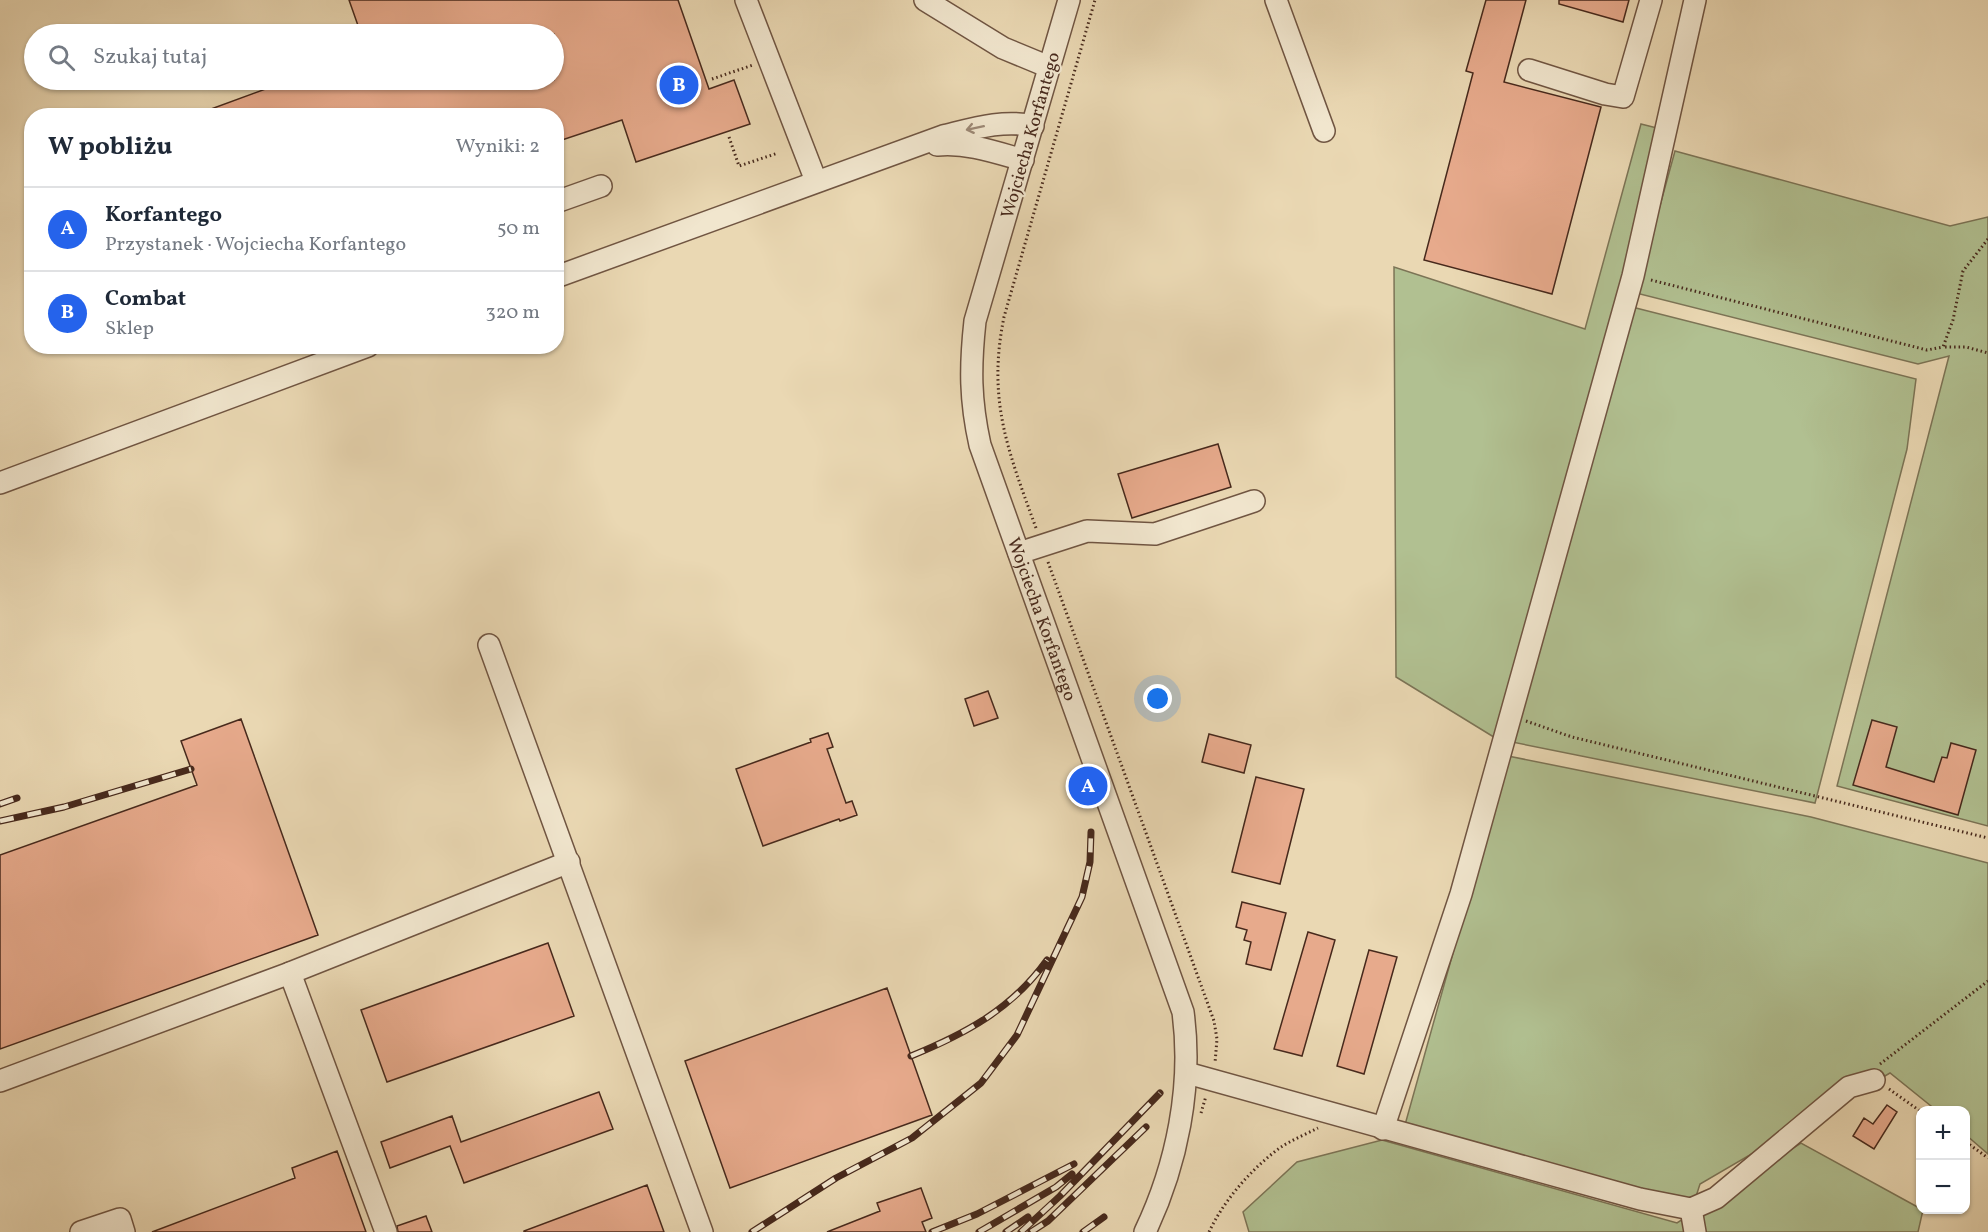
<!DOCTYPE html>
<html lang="pl">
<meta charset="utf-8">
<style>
:root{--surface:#fff;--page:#f2f2f3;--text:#1f2937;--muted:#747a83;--line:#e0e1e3;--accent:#2563eb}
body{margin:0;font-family:Vollkorn,serif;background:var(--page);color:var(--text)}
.controls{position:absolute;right:18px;bottom:18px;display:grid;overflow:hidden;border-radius:12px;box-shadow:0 2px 4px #0004}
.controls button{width:54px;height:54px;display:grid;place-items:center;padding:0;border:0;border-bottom:2px solid var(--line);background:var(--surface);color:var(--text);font:30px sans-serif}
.you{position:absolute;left:1158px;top:699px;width:21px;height:21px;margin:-15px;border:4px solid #fff;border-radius:50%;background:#1a73e8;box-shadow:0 0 0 9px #1a73e833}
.badge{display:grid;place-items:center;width:39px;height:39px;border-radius:50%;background:var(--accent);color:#fff;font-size:20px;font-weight:700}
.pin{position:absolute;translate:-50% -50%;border:3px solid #fff;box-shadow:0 2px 6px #0006}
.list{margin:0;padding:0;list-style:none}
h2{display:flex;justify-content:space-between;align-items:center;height:78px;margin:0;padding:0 24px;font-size:26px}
h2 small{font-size:20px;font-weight:400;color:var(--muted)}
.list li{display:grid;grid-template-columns:39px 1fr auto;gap:18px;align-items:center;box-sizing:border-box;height:84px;padding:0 24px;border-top:2px solid var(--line)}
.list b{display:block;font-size:22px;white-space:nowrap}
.list p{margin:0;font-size:20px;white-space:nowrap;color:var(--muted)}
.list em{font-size:20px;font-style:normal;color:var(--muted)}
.icon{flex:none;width:33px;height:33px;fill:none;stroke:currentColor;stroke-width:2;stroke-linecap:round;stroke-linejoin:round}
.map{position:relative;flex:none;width:1988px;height:1232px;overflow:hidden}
.search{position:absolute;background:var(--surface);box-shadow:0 2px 4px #0004;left:24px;top:24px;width:540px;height:66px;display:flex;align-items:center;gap:15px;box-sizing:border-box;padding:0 21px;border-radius:33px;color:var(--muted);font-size:22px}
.panel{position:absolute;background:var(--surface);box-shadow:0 2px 4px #0004;left:24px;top:108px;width:540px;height:246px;border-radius:24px}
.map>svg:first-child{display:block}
</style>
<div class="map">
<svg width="1988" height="1232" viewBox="0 0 1988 1232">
<rect width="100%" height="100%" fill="#ead8b3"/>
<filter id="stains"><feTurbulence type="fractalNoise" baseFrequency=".00333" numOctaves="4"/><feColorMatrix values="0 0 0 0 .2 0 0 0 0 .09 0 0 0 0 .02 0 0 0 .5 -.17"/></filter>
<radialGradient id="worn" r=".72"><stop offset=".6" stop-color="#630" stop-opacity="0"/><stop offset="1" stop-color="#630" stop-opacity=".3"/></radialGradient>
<path fill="#b1c091" stroke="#7c7456" stroke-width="1.5" d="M1641,124L1665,130L1497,739L1396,677L1394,267L1585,329Z
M1675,151L1950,226L1988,217V826L1837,786L1949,356L1918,364L1636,293Z
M1632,307L1916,379L1907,449L1815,803L1512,742Z
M1508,756L1811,817L1988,863V1154L1966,1135V1110H1936L1890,1073L1700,1184L1692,1209L1403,1132Z
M1382,1140L1677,1223L1801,1143L1923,1210L1918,1232H1249L1243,1212L1297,1162Z"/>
<path fill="#e7aa8c" stroke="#47291c" stroke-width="1.5" d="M349,0H678L709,89L734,80L750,124L636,162L622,120L556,142V116H192L290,80H554V34H361Z
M1486,0H1526L1504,82L1601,107L1552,294L1424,260L1473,73L1466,71Z
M1559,0H1629L1623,22L1559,4Z
M1218,444L1231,487L1132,518L1118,474Z
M988,691L998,718L974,726L965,699Z
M241,719L318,935L0,1049V855L197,785L181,741Z
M1872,720L1897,727L1886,767L1934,782L1942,757L1947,758L1951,743L1976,750L1958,815L1853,785Z
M828,733L833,747L827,749L846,803L852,801L857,815L840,821L839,819L763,846L736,769L811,742L810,739Z
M1209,734L1251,745L1244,773L1202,762Z
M1256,777L1304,789L1280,884L1232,872Z
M1242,902L1286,913L1271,970L1246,964L1251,942L1244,940L1247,930L1236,927Z
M1308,932L1335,940L1302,1056L1274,1049Z
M548,943L574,1016L387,1082L361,1010Z
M1369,950L1397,957L1364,1074L1337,1066Z
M887,988L932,1115L730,1188L685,1061Z
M599,1092L613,1129L464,1183L450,1146L390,1168L381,1142L452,1116L461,1142Z
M1887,1105L1897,1112L1874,1149L1853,1136L1864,1118L1873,1124Z
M337,1151L366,1232H152L295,1178L292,1168Z
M647,1185L664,1232H524V1231Z
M921,1188L932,1218L922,1222L926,1232H827L880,1211L877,1203Z
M426,1216L432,1232H398L397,1226Z"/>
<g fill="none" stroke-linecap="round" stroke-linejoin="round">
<g stroke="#705542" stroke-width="24">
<g id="minor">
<path d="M746,0L816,181"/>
<path d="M925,0L1003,48L1049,67"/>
<path id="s1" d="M1069,0L975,321C970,367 970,400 980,445L1183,1012C1193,1086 1177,1165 1145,1232"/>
<path d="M1276,0L1324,131"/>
<path d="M1529,70L1605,94L1623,97L1651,0"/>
<path d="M937,145C966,142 995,152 1023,160"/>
<path d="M556,202L601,186"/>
<path d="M556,277L943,136C972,129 1003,119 1033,126"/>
<path d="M0,483L368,346"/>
<path d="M1019,553L1087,531L1155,534L1254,501"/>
<path d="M489,645L702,1232"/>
<path d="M1187,1073L1640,1199L1691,1209L1716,1198L1849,1087L1874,1080"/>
<path d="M0,1081L290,973"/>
<path d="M1383,1129L1461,894L1633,276L1695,0"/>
<path d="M1691,1209L1695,1232"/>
<path d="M81,1232L120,1219L124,1232"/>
<path d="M386,1232L290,973L569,862"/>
</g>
</g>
<path stroke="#47291c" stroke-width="3" stroke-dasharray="1.5 3" stroke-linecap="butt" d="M712,79L753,65
M729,137L739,166L778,153
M1988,239L1963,271L1953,320L1943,347H1966L1988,353
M1651,280L1927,350L1943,347
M1036,528C1008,451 987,400 1004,317L1095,0
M1048,562L1214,1021L1217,1039L1215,1063
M1526,721L1572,737L1988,838
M1880,1064L1988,981
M1889,1089L1920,1111
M1201,1113L1206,1096
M1966,1142L1988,1158
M1209,1232C1224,1200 1252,1168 1281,1147C1292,1140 1306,1134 1318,1128"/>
<use href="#minor" stroke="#f1e6ce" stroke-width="21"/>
<g stroke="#47291c" stroke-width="7">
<path id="rail" d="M0,804L17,798
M0,821L64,807L191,769
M911,1056C965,1034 1012,1009 1047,960
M752,1232L836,1178L912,1138L981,1083L1017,1035L1082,897L1090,862L1091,832
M932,1232L977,1214L1074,1164
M979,1232L1056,1187L1072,1174
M1006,1232L1028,1217
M1021,1232L1060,1196L1160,1093
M1031,1232L1048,1221L1146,1127
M1083,1232L1104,1217"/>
</g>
<use href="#rail" stroke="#f1e6ce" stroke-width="4.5" stroke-dasharray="14" stroke-linecap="butt"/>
</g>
<defs><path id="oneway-shaft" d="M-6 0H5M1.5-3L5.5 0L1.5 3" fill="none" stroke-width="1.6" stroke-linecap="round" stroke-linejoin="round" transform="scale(1.5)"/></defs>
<use stroke="#9c8875" href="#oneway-shaft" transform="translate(975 128) rotate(168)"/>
<g text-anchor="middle" stroke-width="4.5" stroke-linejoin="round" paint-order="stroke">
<g font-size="18" fill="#47291c" stroke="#f1e6ce">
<text transform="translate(1030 135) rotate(-74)" y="6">Wojciecha Korfantego</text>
<text dy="6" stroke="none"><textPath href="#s1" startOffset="644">Wojciecha Korfantego</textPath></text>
</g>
</g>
<rect width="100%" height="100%" filter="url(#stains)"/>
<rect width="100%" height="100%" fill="url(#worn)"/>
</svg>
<div class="controls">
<button>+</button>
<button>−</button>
</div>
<div class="you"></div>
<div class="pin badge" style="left:1088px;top:786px">A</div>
<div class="pin badge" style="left:679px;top:85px">B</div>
<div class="search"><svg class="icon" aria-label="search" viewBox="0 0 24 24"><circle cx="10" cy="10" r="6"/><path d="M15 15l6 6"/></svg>Szukaj tutaj</div>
<section class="panel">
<h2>W pobliżu<small>Wyniki: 2</small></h2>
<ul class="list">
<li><span class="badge">A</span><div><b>Korfantego</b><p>Przystanek · Wojciecha Korfantego</p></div><em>50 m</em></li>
<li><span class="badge">B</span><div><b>Combat</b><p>Sklep</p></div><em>320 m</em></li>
</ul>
</section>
</div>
